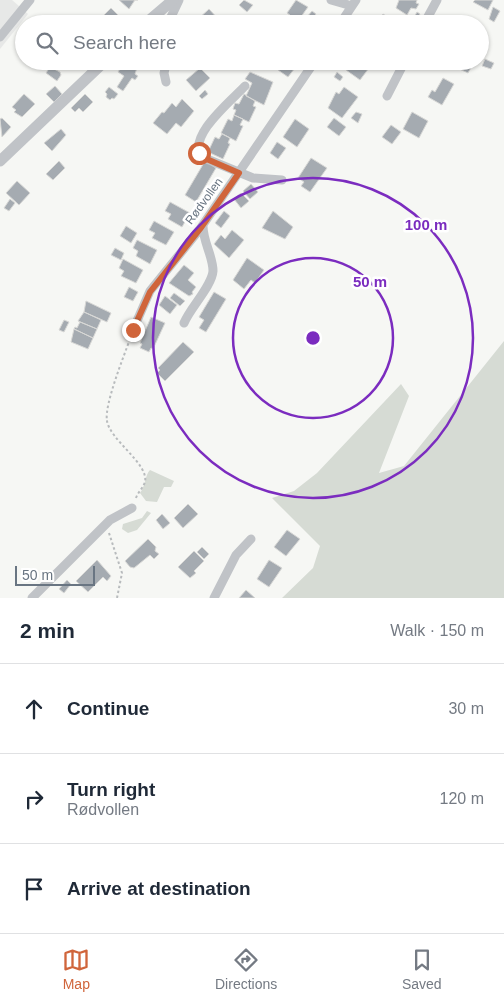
<!DOCTYPE html>
<meta charset="utf-8">
<style>
:root{--surface:#fff;--page:#f2f2f3;--text:#1f2937;--muted:#747a83;--line:#e0e1e3;--accent:#d0653b}
body{margin:0;font-family:Arial,sans-serif;background:var(--page);color:var(--text)}
.scale{position:absolute;left:15px;bottom:12px;width:80px;box-sizing:border-box;padding-left:5px;border:2px solid #697582;border-top:0;font-size:14px;line-height:18px;white-space:nowrap;color:#697582;-webkit-text-stroke:4px #fff;paint-order:stroke}
.stop{position:absolute;width:15px;height:15px;margin:-11px;border:4px solid #d0653b;border-radius:50%;background:#fff}
.stop.end{background:#d0653b;border-color:#fff;box-shadow:0 1px 5px #0008}
.list{margin:0;padding:0;list-style:none}
h2{display:flex;justify-content:space-between;align-items:center;height:65px;margin:0;padding:0 20px;font-size:21px}
h2 small{font-size:16px;font-weight:400;color:var(--muted)}
.list li{display:grid;grid-template-columns:32px 1fr auto;gap:15px;align-items:center;box-sizing:border-box;height:90px;padding:0 20px;border-top:1px solid var(--line)}
.list b{display:block;font-size:19px;white-space:nowrap}
.list p{margin:0;font-size:16px;white-space:nowrap;color:var(--muted)}
.list em{font-size:16px;font-style:normal;color:var(--muted)}
.icon{flex:none;width:28px;height:28px;fill:none;stroke:currentColor;stroke-width:2;stroke-linecap:round;stroke-linejoin:round}
.map{position:relative;flex:none;width:504px;height:598px;overflow:hidden}
.search{position:absolute;background:var(--surface);box-shadow:0 1px 4px #0004;left:15px;right:15px;top:15px;height:55px;display:flex;align-items:center;gap:12px;box-sizing:border-box;padding:0 18px;border-radius:28px;color:var(--muted);font-size:19px}
.sheet{height:335px;background:var(--surface)}
nav{display:flex;justify-content:space-around;align-items:center;box-sizing:border-box;height:70px;border-top:1px solid var(--line);background:var(--surface);font-size:14px;color:var(--muted)}
nav a{display:grid;justify-items:center;gap:2px}
nav .on{color:var(--accent)}
.map>svg:first-child{display:block}
</style>
<div class="map">
<svg width="504" height="598" viewBox="0 0 504 598">
<rect width="100%" height="100%" fill="#f6f7f4"/>
<path fill="#e7e8e7" d="M0,0H12L28,14L0,49Z"/>
<path fill="#d6dbd4" d="M504,341V598H282L313,568L320,546L272,498L294,491L317,473L401,384L409,396L379,473L404,466Z
M150,470L174,481L171,487H164L157,502L146,501L140,493C146,485 145,475 150,470Z
M147,511L151,513L137,530L128,533L122,529L123,524L142,518Z"/>
<path fill="#a5abb1" stroke="#d8d8d6" d="M119,0H138H135L129,9Z
M244,0L253,5L247,12L239,5Z
M296,0L308,7L298,21L288,17L290,15L287,13Z
M399,0H417L416,3L419,4L416,9L411,8L407,15L396,8Z
M475,0H493L488,10L473,2Z
M493,7L500,11L494,22L489,19Z
M111,8L121,18L115,24H95Z
M209,9L220,21L224,22L197,24L195,22Z
M312,11L316,14L311,20L307,17Z
M417,12L420,14L415,23L412,21Z
M383,14L398,24H376Z
M485,59L494,63L491,69L482,66Z
M56,61H70L71,64L65,68Z
M125,61L130,63L133,61L138,65L135,74L138,76L135,80L132,78L123,91L117,87L124,76L118,72Z
M285,61L295,68L288,77L278,70Z
M352,61H359L369,68L360,80L346,70Z
M455,61H467L473,64L468,73L453,66Z
M50,67L60,72L61,75L57,81L46,73Z
M200,68L210,78L196,91L186,80Z
M250,72L273,82L264,105L246,96L252,83L245,79Z
M337,72L343,77L340,81L334,77Z
M443,78L454,84L442,105L428,97L432,90L435,92Z
M55,86L62,94L54,102L46,94Z
M109,87L118,94L114,99L112,98L110,100L106,97L107,94L105,92Z
M344,87L358,97L342,118L328,108L336,92L339,94Z
M205,90L208,94L202,99L199,96Z
M24,94L35,104L22,117L14,112L16,110L12,107Z
M85,94L93,102L83,112L79,108L75,112L71,108Z
M244,94L255,101L253,106L256,107L249,122L234,115L236,110L233,109L235,103L239,104Z
M182,99L194,111L181,127L176,123L167,134L153,123L162,112L164,113L172,103L176,107Z
M356,112L362,114L358,123L351,118Z
M412,112L428,121L419,138L403,129Z
M234,115L243,119L240,125L243,126L236,141L221,133L228,119L232,121Z
M2,118L11,127L2,137L0,119Z
M334,118L346,127L339,136L327,127Z
M295,119L309,129L297,147L283,137Z
M391,125L401,132L392,144L382,137Z
M61,129L66,135L52,151L44,143Z
M222,134L230,138L228,143L230,144L223,159L208,152L215,137L219,139Z
M277,142L286,148L278,159L270,153Z
M311,158L327,168L310,192L301,186L304,182L298,178Z
M59,161L65,168L53,180L46,174Z
M205,161L216,168L196,202L185,195Z
M17,181L30,193L19,205L6,193Z
M251,184L258,192L250,199L243,191Z
M241,193L249,201L241,208L234,199Z
M10,199L15,203L9,211L4,208Z
M170,202L190,213L182,227L168,219L171,214L165,211Z
M224,211L230,216L221,228L215,223Z
M273,211L293,227L285,239L262,228Z
M154,221L174,232L166,245L152,238L155,233L149,230Z
M126,226L137,233L131,243L120,236Z
M232,230L244,240L229,258L214,244L221,235L225,239Z
M137,240L157,250L150,264L136,256L138,251L133,248Z
M115,248L124,253L121,260L111,255Z
M247,258L264,270L255,283L251,280L244,289L233,280Z
M123,259L143,270L136,283L121,276L124,271L119,268Z
M184,265L194,273L188,280L196,287L192,292L193,294L189,296L169,283Z
M129,287L138,292L133,301L124,297Z
M214,292L226,299L206,332L199,328L204,320L199,317Z
M174,293L185,301L180,306L170,298Z
M165,296L177,305L170,314L159,305Z
M86,301L111,313L107,322L84,312Z
M84,312L101,320L97,329L78,321Z
M151,317L165,323L153,349L151,348L149,352L140,348L142,344L140,343Z
M64,320L69,322L64,332L59,330Z
M80,322L97,329L93,338L74,329L75,327L77,328Z
M74,329L93,338L88,349L71,342Z
M183,342L194,352L165,381L157,373L160,370L158,368Z
M188,504L198,514L183,528L174,518Z
M162,514L170,523L163,529L156,520Z
M287,530L300,539L286,556L274,547Z
M148,539L156,547L155,551L159,554L154,559L150,555L134,568L130,567L125,561Z
M202,547L209,554L204,559L197,552Z
M194,551L204,561L194,571L196,573L190,578L178,567Z
M97,560L111,576L107,581L103,577L88,592L76,581Z
M269,560L282,568L269,587L257,579Z
M67,580L71,584L64,593L59,589Z
M246,590L255,598H239Z"/>
<g fill="none" stroke-linecap="round" stroke-linejoin="round">
<path stroke="#b8bbbd" stroke-width="2" stroke-dasharray="2.5 2.5" stroke-linecap="butt" d="M130,339C124,356 104,405 107,421C110,440 149,464 145,482C143,488 138,492 136,498
M109,533L122,573L117,598"/>
<path stroke="#c0c3c7" stroke-width="9" d="M331,0L352,6
M170,24L171,17L179,0
M340,24L356,0
M424,24L437,0
M0,37L30,0
M166,82L164,73L167,61
M245,86C231,101 186,137 202,157L253,178L282,180
M387,96L405,61
M184,323C190,308 212,286 213,271C213,256 203,242 203,226
M133,330L150,291L200,229L315,61
M32,598L110,520L132,508
M214,598L236,555L251,539"/>
<path stroke="#c0c3c7" stroke-width="11" d="M145,24L173,0
M0,161L105,61"/>
</g>
<g fill="none" stroke-linecap="round" stroke-linejoin="round">
<path stroke="#d0653b" stroke-width="6" d="M133,330L150,292L200,229L239,173L202,157L199,153"/>
</g>
<g fill="none" stroke="#7b2cbf" stroke-width="2.5">
<circle cx="313" cy="338" r="80"/>
<circle cx="313" cy="338" r="160"/>
</g>
<g text-anchor="middle" stroke-width="5" stroke-linejoin="round" paint-order="stroke">
<g font-size="12" fill="#697582" stroke="#fff">
<text transform="translate(204 201) rotate(-54)" y="4">Rødvollen</text>
</g>
</g>
<circle cx="313" cy="338" r="8" fill="#7b2cbf" stroke="#fff" stroke-width="2.5"/>
<g font-size="15" text-anchor="middle" font-weight="bold" fill="#7b2cbf" stroke="#fff" stroke-width="5" stroke-linejoin="round" paint-order="stroke">
<text x="426" y="230">100 m</text>
<text x="370" y="287">50 m</text>
</g>
</svg>
<div class="scale">50 m</div>
<div class="stop" style="left:199px;top:153px"></div>
<div class="stop end" style="left:133px;top:330px"></div>
<div class="search"><svg class="icon" aria-label="search" viewBox="0 0 24 24"><circle cx="10" cy="10" r="6"/><path d="M15 15l6 6"/></svg>Search here</div>
</div>
<section class="sheet">
<h2>2 min<small>Walk · 150 m</small></h2>
<ul class="list">
<li><svg class="icon" aria-label="ahead" viewBox="0 0 24 24"><path d="M12 20V5M6 11l6-6 6 6"/></svg><div><b>Continue</b></div><em>30 m</em></li>
<li><svg class="icon" aria-label="right" viewBox="0 0 24 24"><path d="M7 20v-9h11M14 6l5 5-5 5"/></svg><div><b>Turn right</b><p>Rødvollen</p></div><em>120 m</em></li>
<li><svg class="icon" aria-label="arrive" viewBox="0 0 24 24"><path d="M6 21V4h12l-3 4 3 4H6"/></svg><div><b>Arrive at destination</b></div></li>
</ul>
</section>
<nav>
<a class="on"><svg class="icon" aria-label="map" viewBox="0 0 24 24"><path d="M3 6l6-2 6 2 6-2v14l-6 2-6-2-6 2zM9 4v14M15 6v14"/></svg>Map</a>
<a><svg class="icon" aria-label="directions" viewBox="0 0 24 24"><path d="M12 3l9 9-9 9-9-9zM9 14v-3h6M13 9l2 2-2 2"/></svg>Directions</a>
<a><svg class="icon" aria-label="saved" viewBox="0 0 24 24"><path d="M7 4h10v16l-5-4-5 4z"/></svg>Saved</a>
</nav>
